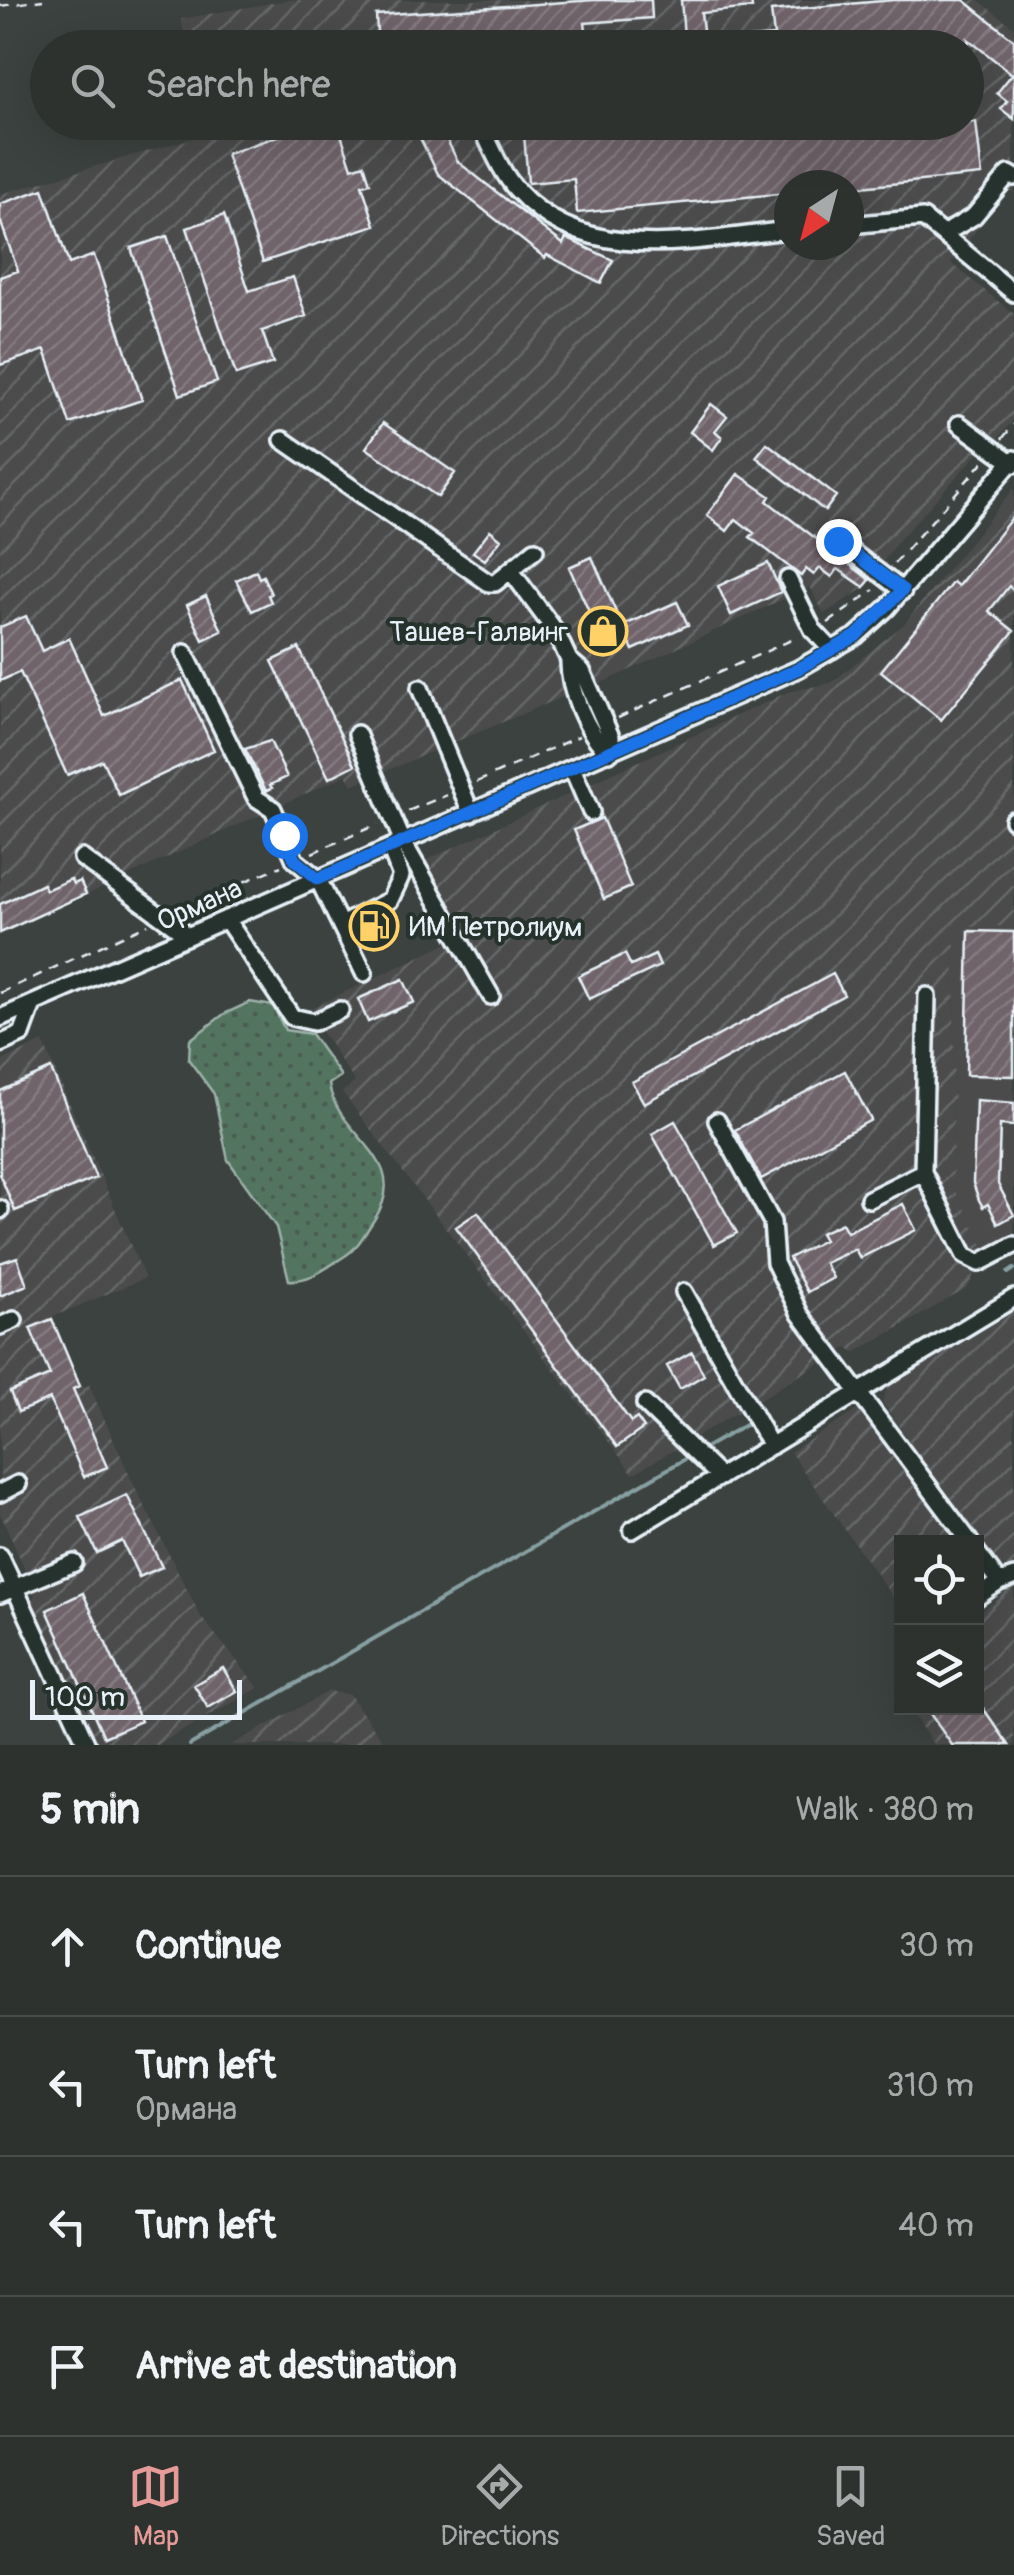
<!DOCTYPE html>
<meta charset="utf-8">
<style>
:root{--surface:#2d322f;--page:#353a37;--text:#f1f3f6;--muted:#a7aaaa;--line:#484d4b;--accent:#e69b98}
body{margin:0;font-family:Pangolin,sans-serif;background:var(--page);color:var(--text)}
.controls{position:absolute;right:30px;bottom:30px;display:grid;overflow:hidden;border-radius:0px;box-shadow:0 10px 40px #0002}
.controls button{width:90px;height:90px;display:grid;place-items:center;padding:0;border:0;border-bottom:2px solid var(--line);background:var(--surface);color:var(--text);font:50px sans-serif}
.compass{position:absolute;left:774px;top:170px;width:90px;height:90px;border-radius:50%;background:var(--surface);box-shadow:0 10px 40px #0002;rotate:216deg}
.scale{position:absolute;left:30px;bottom:25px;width:212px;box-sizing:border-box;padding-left:10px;border:5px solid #e8f1f8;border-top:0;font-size:28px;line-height:35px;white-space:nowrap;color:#e8f1f8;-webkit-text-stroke:8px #26332d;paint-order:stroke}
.stop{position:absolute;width:30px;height:30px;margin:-22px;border:8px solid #1a73e8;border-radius:50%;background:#fff}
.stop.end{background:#1a73e8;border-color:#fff;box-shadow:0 2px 10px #0008}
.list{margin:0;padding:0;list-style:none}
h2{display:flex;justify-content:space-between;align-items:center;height:130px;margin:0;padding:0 40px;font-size:42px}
h2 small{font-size:32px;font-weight:400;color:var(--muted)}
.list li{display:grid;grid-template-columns:65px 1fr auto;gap:30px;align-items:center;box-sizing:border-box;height:140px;padding:0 40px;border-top:2px solid var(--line)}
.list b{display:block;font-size:38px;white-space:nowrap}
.list p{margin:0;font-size:32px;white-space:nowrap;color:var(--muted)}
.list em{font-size:32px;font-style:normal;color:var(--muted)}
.icon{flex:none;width:55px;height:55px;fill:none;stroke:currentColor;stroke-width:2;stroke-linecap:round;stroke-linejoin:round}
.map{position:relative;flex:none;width:1014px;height:1745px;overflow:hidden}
.search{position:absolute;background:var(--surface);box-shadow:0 10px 40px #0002;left:30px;right:30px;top:30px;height:110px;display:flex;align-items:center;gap:25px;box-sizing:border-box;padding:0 35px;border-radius:55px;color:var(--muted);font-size:38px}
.sheet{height:690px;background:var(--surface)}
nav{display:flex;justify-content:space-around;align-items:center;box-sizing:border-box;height:140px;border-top:2px solid var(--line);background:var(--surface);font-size:28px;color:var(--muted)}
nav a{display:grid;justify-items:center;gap:5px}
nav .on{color:var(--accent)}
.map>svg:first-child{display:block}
</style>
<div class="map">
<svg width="1014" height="1745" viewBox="0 0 1014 1745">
<defs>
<pattern id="industrial-furrows" width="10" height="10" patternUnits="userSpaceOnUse" patternTransform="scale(2.5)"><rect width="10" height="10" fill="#4b4c4c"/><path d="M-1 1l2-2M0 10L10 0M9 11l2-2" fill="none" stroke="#656667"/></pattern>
<pattern id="grass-dots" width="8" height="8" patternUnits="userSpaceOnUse" patternTransform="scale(2.5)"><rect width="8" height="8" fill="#52745e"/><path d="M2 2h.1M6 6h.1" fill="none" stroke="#4b5c53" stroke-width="1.8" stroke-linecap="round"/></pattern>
<pattern id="building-hatch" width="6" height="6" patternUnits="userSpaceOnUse" patternTransform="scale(2.5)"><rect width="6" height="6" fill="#6f646a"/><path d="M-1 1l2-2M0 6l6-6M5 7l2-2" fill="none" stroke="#847b80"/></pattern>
</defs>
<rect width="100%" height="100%" fill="#3c423f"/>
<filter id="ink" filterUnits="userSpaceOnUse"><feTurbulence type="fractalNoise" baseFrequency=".01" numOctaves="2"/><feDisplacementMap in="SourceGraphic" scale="20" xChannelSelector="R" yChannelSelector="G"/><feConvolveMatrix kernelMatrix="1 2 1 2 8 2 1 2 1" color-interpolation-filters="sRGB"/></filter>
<g filter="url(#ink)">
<path fill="#4b4c4c" d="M955,926H1014V1234L985,1249L953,1186Z"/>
<path fill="url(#industrial-furrows)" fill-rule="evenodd" d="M288,0H978L1014,27V193L1008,189L951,263L1014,314V419L994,443L990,440L898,541L864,588L824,614L810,587L597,685L589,667L560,681L565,696L352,785L346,775L0,935V194L210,133L208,123L966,122V48H188L181,19ZM789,185H849V245H789Z
M1014,488V926L955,927L953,1186L985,1249L968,1288L854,1353L848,1347L633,1474L342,1092L355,1082L307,1010L448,943L407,869L788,692L831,683L904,624Z
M43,1042L145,1278L52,1317L82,1387L89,1385L134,1485L201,1617L259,1688L157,1745H95L31,1604L35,1592L0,1513V1062Z
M1014,1312V1566L1011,1568L996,1565L882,1402L888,1387Z
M861,1408L957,1542H902L901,1609L790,1452Z
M1014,1586V1745H934L908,1708H976L977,1614Z
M329,1691L350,1695L386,1745H231Z"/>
<path fill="url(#grass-dots)" stroke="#9db2ab" stroke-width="2.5" d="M250,1002L273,1006L285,1030L311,1034L341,1076L329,1084C336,1137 415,1158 374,1220C365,1233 358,1248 345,1256C327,1267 310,1282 289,1280L276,1227L228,1160L214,1094L189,1060L190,1040L224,1014Z"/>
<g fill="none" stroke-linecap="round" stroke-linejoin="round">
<path stroke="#87a0a3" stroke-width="4" d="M1008,1273L1014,1269
M701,1450L747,1424
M190,1745L692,1455"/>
</g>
<path fill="url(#building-hatch)" stroke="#e8f1f8" stroke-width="2.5" d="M594,0H651L652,18L585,23L586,30L370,48H333L332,44L377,32L376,15Z
M681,0H751L752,8L701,13L705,48H685Z
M893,0H964L1014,40V119L1001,109L1007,101L997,93L1012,74L968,39L969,48H736V39L774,36L771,11Z
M319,122H337L352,168L364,164L370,183L362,185L375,225L263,262L226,154Z
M412,122H438L458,162L563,244L566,238L613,260L601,283L547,255L545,258L438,174Z
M523,122H976L982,175L849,188V185H789V193L577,213L574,179L528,183Z
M43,189L69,264L94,255L142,400L70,424L45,350L0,365V277L18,271L0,220V204Z
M224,215L249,291L293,277L306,316L262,331L273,363L236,375L187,228Z
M167,236L217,382L180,395L131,248Z
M711,404L727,416L715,431L722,437L713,450L690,432Z
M383,423L455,473L438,497L366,448Z
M767,443L836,496L825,511L756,457Z
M738,474L770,496L767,501L870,580L864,587L838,569L832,577L820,568L814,575L806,569L801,576L750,537L754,533L736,519L727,531L707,515Z
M1014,515V591L1009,586L989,611L1014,631L941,720L881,671L953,582L958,586Z
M490,530L501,539L485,560L473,552Z
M592,557L622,626L677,602L688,625L633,650L630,644L608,654L569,567Z
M768,563L781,592L731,615L718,586Z
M256,571L259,578L263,576L271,594L268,595L271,602L252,611L236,580Z
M206,596L222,631L203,640L187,605Z
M26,616L42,651L69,638L104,716L182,680L214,750L119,795L102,760L67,775L20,672L0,681V627Z
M299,648L355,765L329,778L272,661Z
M270,741L287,777L270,785L272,788L266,791L245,749Z
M602,818L631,887L604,899L574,830Z
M71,879L73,884L80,881L86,894L0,933V904L43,884L46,890Z
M381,917L389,933L371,941L363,926Z
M969,931L1014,932V1076L966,1075Z
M625,954L631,966L655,955L660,966L589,999L578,976Z
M833,974L844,995L644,1103L632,1082Z
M403,979L414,1002L368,1022L358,999Z
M51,1069L96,1178L15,1211L0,1175V1091Z
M845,1071L871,1120L761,1179L735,1130Z
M976,1100L1014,1103V1126L1000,1125L998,1184L1014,1215L998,1224L988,1204L983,1207L979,1200L973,1183Z
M675,1121L737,1233L714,1245L652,1134Z
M903,1204L916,1230L860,1258L855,1249L825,1263L833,1278L807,1292L789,1258L824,1240L820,1233L842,1223L847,1232Z
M478,1212L631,1422L637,1418L644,1428L617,1447L456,1227Z
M17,1257L27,1285L0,1296V1263Z
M52,1319L80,1386L73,1389L107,1467L84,1477L50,1399L18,1412L10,1392L50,1375L30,1328Z
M692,1352L704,1375L680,1389L667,1366Z
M127,1495L162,1567L139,1577L122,1541L97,1553L80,1517Z
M83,1593L141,1721L104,1737L47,1610Z
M223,1668L237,1691L208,1708L194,1685Z
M926,1708H983L1009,1745H952Z"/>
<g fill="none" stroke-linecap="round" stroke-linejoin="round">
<g stroke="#e8f1f8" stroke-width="22">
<path id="minor" d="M479,122C490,144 501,173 517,190C587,268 698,239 789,230
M849,225L923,218L1014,293
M944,234L974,216L1009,174L1014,177
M959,424L1014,464
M283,440L489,583H495L535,550
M838,541L903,591
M511,571L556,632L569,660L582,671L611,737L609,753
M788,579L813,630L832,650
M185,653L256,798L273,809L295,860L318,879L364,973
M569,660C568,689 587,734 609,753
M420,688L471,813
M357,734L403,842L491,996
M572,768L591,812
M1013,820H1014
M82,858L188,936
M226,919L292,1017L314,1022L340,1010
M341,925L390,900L401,876L390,848
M927,996L923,1172L965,1256L979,1263L1014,1245
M0,1018L798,669L856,636L887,608L1014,459
M0,1044L22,1034L33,1004
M717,1121L772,1222L775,1263L800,1314L970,1542
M869,1199L923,1172
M0,1209V1210
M684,1292L771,1446
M0,1326L14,1320
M645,1404L720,1477
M0,1493L18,1484
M632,1530L1014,1298
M976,1551L999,1582
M0,1556L87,1745
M0,1594L74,1563
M976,1598L999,1582L1014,1577"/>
</g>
<path stroke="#e8f1f8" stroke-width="2.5" stroke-dasharray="10 8" stroke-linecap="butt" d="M0,6L43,0
M1002,439L1014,424
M894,564L984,461
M828,623L874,590
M618,718L798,637
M477,782L579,736
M408,811L447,795
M312,853L378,824
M178,910L281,866
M0,993L148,924"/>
<use href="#minor" stroke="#26332d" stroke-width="15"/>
</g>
</g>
<g fill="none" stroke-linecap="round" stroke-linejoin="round" filter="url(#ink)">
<path stroke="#1a73e8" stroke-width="12" d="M284,835L295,860L318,879L798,669L856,636L903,590L838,541"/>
</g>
<defs>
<g id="shop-ring" transform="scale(2.5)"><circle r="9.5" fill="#26332d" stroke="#ffd166" stroke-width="1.5"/><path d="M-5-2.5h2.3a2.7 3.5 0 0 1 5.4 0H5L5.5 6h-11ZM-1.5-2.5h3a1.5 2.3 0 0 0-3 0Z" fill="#ffd166"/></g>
<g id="fuel-ring" transform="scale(2.5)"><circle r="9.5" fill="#26332d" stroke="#ffd166" stroke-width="1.5"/><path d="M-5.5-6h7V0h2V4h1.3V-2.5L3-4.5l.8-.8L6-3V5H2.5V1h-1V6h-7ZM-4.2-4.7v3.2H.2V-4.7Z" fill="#ffd166"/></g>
</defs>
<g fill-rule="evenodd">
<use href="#shop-ring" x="603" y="631"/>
<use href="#fuel-ring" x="374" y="926"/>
</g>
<g text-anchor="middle" stroke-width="8" stroke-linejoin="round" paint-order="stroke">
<g font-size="28" fill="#e8f1f8" stroke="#26332d" text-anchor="end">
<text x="568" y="641">Ташев-Галвинг</text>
<text x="409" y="936" text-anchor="start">ИМ Петролиум</text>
</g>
<g font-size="28" fill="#e8f1f8" stroke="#26332d">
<text transform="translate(199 904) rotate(-24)" y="10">Ормана</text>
</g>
</g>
</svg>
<div class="controls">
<button><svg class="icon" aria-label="locate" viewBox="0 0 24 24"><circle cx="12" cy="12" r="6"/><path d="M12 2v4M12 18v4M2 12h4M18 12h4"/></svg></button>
<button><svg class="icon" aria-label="layers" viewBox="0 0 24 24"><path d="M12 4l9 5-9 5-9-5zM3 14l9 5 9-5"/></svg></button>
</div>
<svg class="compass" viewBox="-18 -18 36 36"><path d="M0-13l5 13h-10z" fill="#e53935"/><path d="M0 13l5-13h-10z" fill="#a7aaaa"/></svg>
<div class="scale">100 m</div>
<div class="stop" style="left:284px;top:835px"></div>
<div class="stop end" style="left:838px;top:541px"></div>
<div class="search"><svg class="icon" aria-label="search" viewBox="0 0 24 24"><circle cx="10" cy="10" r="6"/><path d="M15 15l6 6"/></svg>Search here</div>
</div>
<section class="sheet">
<h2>5 min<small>Walk · 380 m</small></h2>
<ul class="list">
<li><svg class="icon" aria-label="ahead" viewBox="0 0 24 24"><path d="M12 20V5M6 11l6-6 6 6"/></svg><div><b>Continue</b></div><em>30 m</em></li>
<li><svg class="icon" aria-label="left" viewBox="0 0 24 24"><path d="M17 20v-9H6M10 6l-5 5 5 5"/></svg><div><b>Turn left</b><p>Ормана</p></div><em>310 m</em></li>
<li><svg class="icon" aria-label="left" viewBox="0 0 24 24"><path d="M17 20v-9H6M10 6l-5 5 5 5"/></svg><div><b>Turn left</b></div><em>40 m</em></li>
<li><svg class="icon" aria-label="arrive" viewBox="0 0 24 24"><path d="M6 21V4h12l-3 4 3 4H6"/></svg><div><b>Arrive at destination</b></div></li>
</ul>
</section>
<nav>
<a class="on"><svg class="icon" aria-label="map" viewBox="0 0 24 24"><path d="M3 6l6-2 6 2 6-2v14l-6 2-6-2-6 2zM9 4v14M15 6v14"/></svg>Map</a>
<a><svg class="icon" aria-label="directions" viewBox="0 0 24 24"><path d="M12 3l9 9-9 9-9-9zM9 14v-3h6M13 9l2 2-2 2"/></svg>Directions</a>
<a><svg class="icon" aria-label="saved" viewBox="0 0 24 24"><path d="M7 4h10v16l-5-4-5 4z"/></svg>Saved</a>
</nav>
